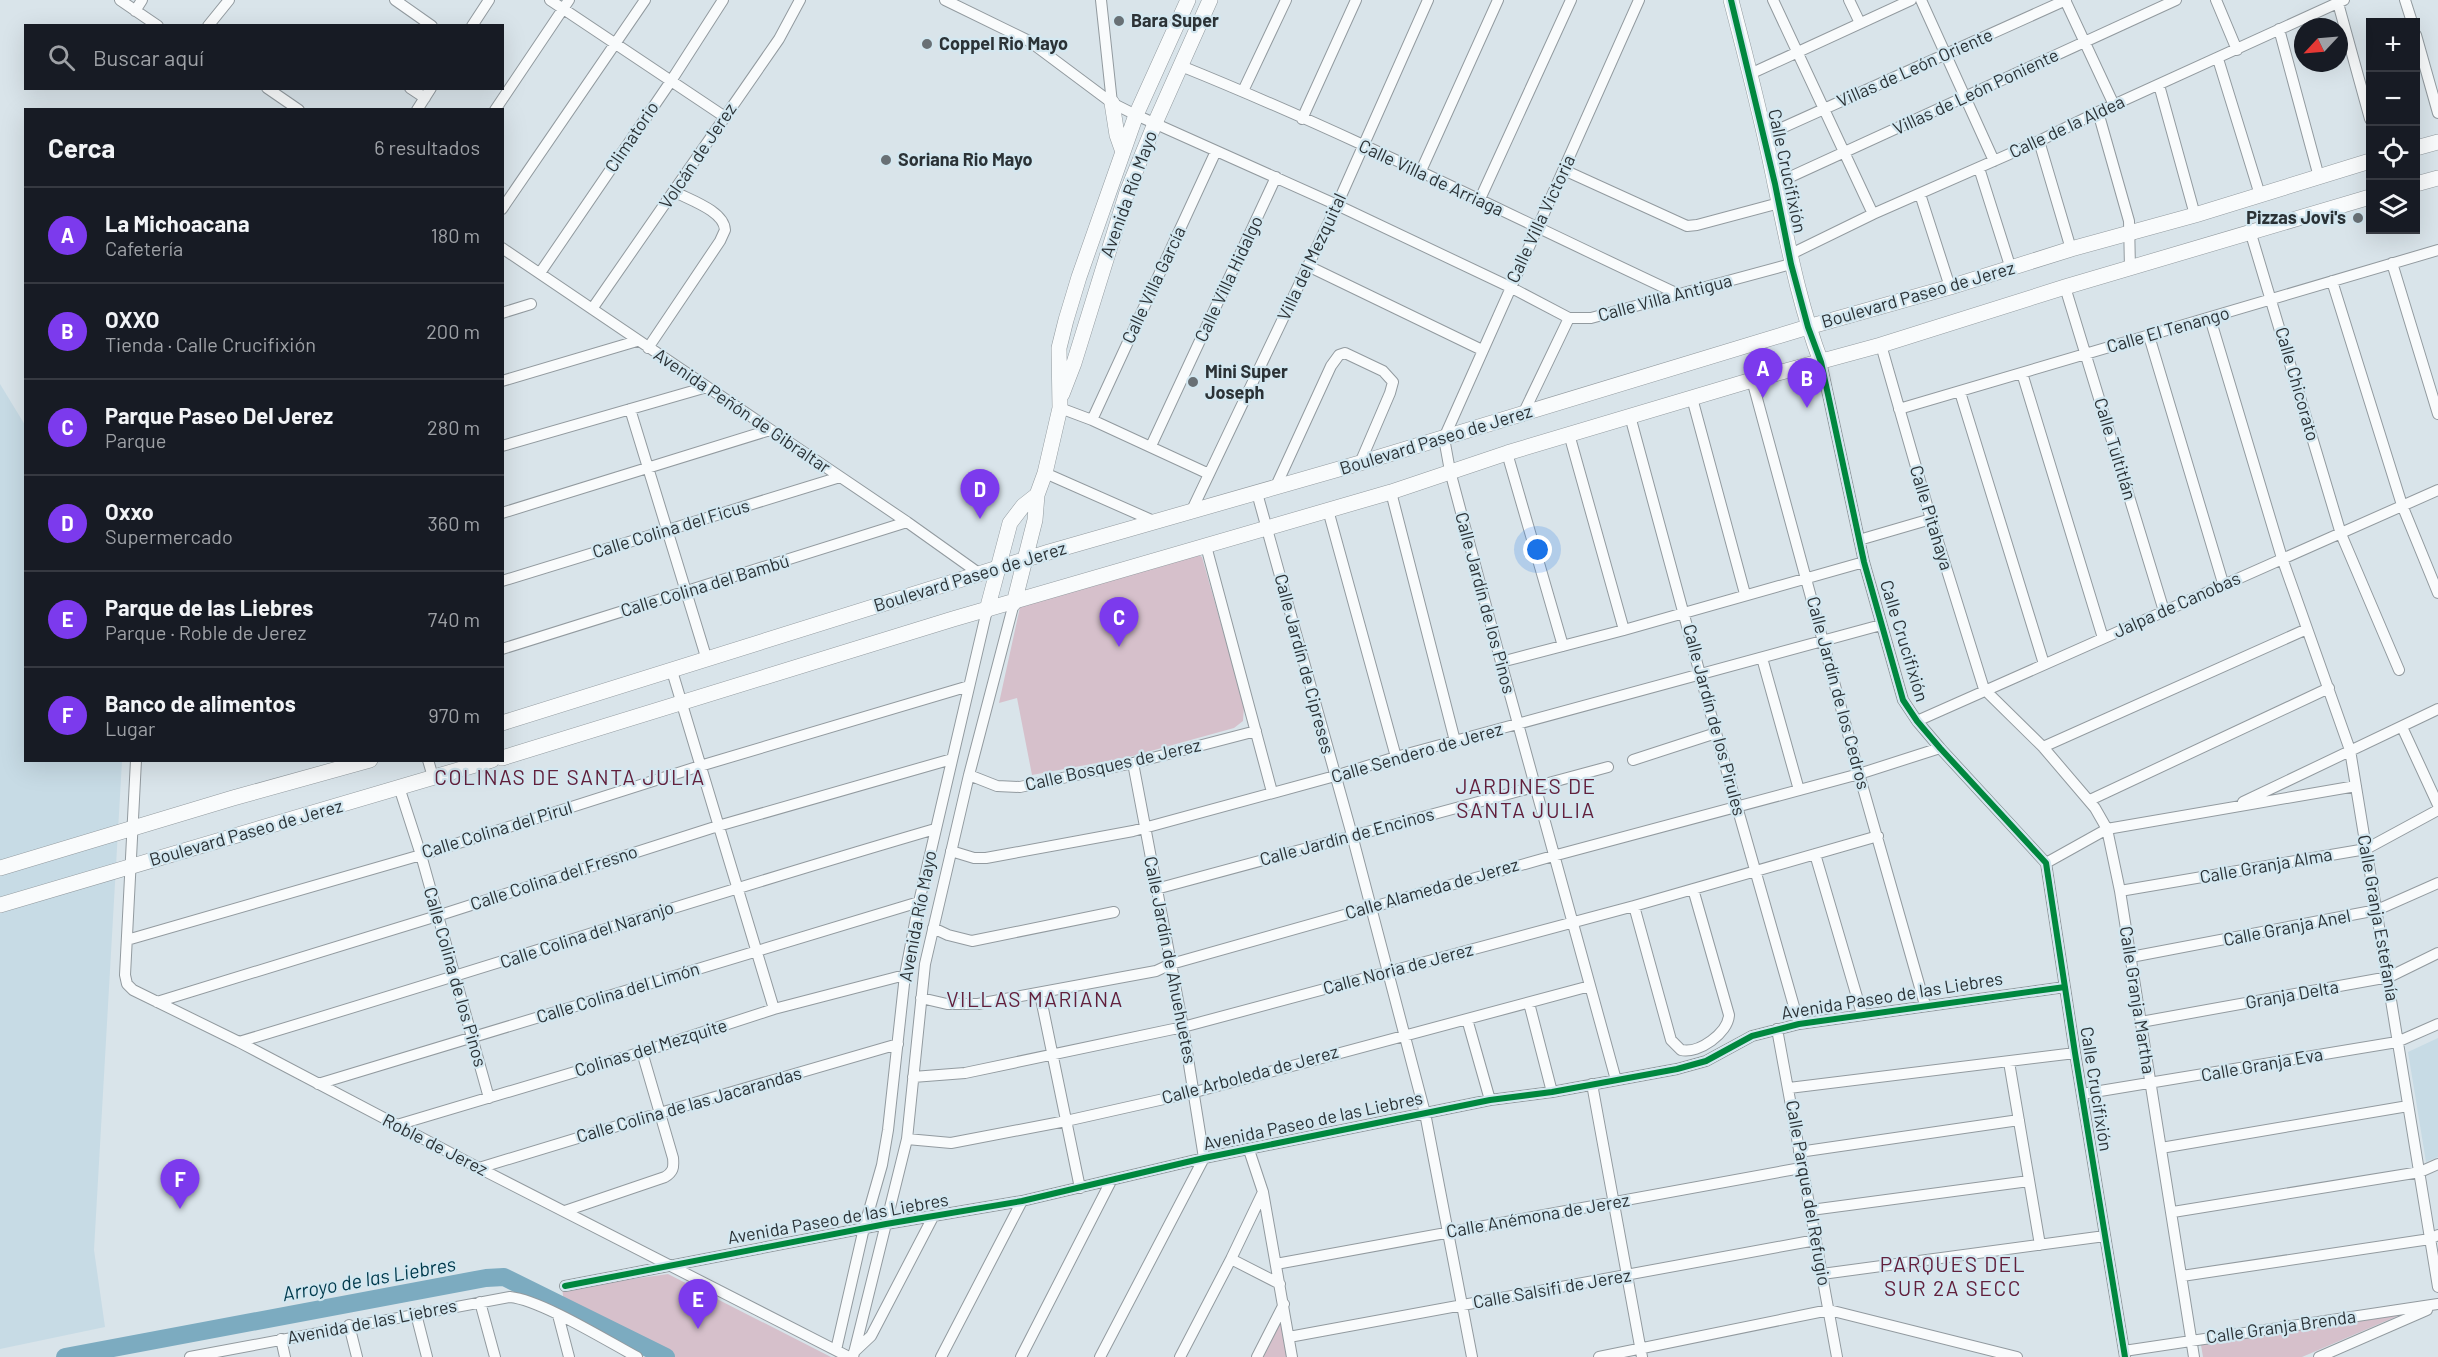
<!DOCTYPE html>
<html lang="es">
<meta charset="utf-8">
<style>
:root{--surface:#171b24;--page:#20242c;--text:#f1f3f6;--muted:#9ea1a6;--line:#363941;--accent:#7c3aed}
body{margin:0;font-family:Barlow,sans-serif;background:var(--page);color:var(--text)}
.controls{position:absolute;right:18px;top:18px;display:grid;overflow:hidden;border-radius:0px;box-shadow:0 6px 24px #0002}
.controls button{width:54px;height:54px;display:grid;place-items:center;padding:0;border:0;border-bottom:2px solid var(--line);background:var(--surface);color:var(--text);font:30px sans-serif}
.compass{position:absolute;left:2294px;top:18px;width:54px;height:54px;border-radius:50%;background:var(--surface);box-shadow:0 6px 24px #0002;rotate:244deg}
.you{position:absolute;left:1538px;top:550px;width:21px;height:21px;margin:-15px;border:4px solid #fff;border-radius:50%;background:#1a73e8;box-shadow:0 0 0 9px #1a73e833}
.badge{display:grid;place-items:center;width:39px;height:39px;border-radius:50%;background:var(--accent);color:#fff;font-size:20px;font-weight:700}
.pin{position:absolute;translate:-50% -50px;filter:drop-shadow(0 2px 3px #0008)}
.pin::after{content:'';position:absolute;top:32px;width:21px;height:18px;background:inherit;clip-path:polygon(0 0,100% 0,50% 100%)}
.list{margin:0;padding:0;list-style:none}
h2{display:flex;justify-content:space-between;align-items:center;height:78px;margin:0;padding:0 24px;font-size:26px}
h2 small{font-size:20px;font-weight:400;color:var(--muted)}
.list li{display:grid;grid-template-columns:39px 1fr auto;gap:18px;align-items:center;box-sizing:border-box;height:96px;padding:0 24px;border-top:2px solid var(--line)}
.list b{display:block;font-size:22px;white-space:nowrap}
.list p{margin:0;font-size:20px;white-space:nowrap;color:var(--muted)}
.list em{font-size:20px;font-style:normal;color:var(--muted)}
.icon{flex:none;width:33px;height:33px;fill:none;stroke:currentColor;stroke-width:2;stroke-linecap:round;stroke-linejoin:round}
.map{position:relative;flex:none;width:2438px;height:1357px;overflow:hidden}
.search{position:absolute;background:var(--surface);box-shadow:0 6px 24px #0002;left:24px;top:24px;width:480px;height:66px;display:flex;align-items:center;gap:15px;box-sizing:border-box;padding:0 21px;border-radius:0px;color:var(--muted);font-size:22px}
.panel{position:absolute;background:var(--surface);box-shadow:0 6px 24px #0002;left:24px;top:108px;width:480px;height:654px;border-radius:0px}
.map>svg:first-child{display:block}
</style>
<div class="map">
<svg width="2438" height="1357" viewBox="0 0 2438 1357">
<rect width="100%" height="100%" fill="#d9e4ea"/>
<path fill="#c7dbe5" d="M0,384L25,425L26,760L122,761L94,1250L105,1327L0,1349Z
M2438,1038V1157L2426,1162L2408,1052Z"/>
<path fill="#d6c0cb" d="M1197,554L1202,557L1244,705L1243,721L1234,728L1129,757L1032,775L1017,698L999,703L1020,607Z
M668,1274L831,1357H674L564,1301L562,1289Z
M1284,1315L1291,1357H1263Z
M2400,1315L2302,1357H2203L2201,1345Z"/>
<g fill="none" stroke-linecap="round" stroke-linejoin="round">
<path stroke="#7cabc0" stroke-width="18" d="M65,1357L486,1278L504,1277L666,1357"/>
<g stroke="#929a9f" stroke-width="12">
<path id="street" d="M120,0L158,26
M395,0L432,26
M550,0L725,117
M945,0L1029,41L1112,103L1136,115L1337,205L1510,287L1569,318H1591L1791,264
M1101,0L1112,103
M1773,0L1873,214
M1849,0L1860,23
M1921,0L1994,161
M2065,0L2114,105
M2216,0L2237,50
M2405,0L2412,22
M2338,3L2370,119
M135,11L142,0
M208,26L229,0
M472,26L489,0
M2279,29L2319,177
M2416,35L2438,113
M2218,59L2260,195
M1181,66C1350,134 1513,217 1678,294
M1750,74L1911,0
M2159,85L2195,215
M267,88L299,110
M410,88L425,98
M1243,91L1286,0
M417,110L431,88
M495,110L569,0
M2098,112L2129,221L2130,269
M1302,119L1356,0
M1764,136L2066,0
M2039,141L2071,249
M1979,168L2011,269
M1564,170L1687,226L1697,225L1779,203
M1420,173L1498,0
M1775,184L2176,0
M1920,194L1950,287
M1480,199L1571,0
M502,209L645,0
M2251,234L2341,534L2399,670
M502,248L907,522L980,574
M1789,255L1873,214L2039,141L2098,112L2344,0
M2392,263L2438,414
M1308,266L1482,350
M540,273L671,81L723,0
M2332,281L2402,505L2438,593
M2065,287L2164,611
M592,309L779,39L800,0
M502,313L531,304
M2210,318L2282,558L2350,750L2438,1287
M2149,336L2223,583
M1881,345L1931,519L1984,689L2043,747L2095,808L2107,829L2120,891L2194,1357
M648,348L720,241L725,230C724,211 690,200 675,192
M1821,362L1864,562L1903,700L1917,721L1940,748L2046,863L2075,1053L2125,1357
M2022,373L2103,638
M1752,380L1859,774L1925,1005
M502,381L637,341
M1960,392L2044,664
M1692,398L1745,594
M1060,408L1092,420L1209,474
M630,409L707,660
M1899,409L2438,250
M1524,412L1569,318
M1630,416L1716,733L1799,1024
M1092,420L1216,151
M1569,434L1624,630
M502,446L707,387
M1151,446L1276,177
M1507,453L1563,646
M1045,473L1156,522
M1276,486L1331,366L1339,355L1345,353L1383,371L1393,382L1390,393L1360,463
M1391,492L1455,741
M1257,493L1352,835L1425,1113L1472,1357
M1328,510L1396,757
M1191,512L1337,205L1428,0
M502,513L770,430
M1859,540L1931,519
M1206,546L1272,792
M502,581L840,477
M502,649L907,522
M1762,658L1799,790
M1501,662L1624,630L1864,562
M672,671L774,1009
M1917,721L2438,490
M2402,727L2438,805
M2043,747L2307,629
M136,760L125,975L127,984L133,990L239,1042L479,1168L849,1357
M428,760L433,777
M1633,760L1716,733
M969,775L997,786L1020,787L1133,763L1256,731
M399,787L421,855L489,1098
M2090,800L2329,688
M2243,802L2438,709
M951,851L974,858H986L1133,831L1335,776L1396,757L1881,625
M1815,854L1862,1014
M2046,863L2107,829L2356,786
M1156,889L1608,767
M2120,891L2366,849L2438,810
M1634,906L1671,1040L1681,1050C1699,1054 1728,1033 1729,1015L1693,889
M933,928L948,935L972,941L1114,912
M127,940L421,855L700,766L969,686
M2131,957L2377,910L2438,883
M1040,994L1080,1188
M921,998L947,1004H978L1156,971L1171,964L1553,856L1859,774L1940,748
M157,1002L437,916L718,826L952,759
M1529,1003L1552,1092
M1467,1019L1490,1100
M2141,1022L2389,977L2438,953
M1777,1029L1837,1357
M239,1042C472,972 702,897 935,829
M2009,1062L2040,1245
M913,1077L965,1073L1183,1027L1634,906L1878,836
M1616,1080L1501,662L1450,471L1444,438L1639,0
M318,1084L919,902
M1592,1084L1642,1357
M1789,1088L2075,1053
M2082,1094L2397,1042L2438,1024
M397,1125L642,1052L774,1009L905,975
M907,1139L951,1143L1066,1121L1195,1092L1590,986
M2161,1148L2408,1106
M1249,1150L1263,1192L1292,1357
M1799,1152L2019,1120
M479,1168L660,1113L898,1044
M1811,1210L2029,1181
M565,1211L665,1177C673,1172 674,1168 673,1158L642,1052
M2173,1212L2420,1172L2438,1164
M1231,1259L1280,1284
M1276,1264L1801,1168
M1822,1274L2105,1236
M2182,1276L2430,1239L2438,1235
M565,1286L886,1224L1022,1201L1204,1158L1490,1100L1552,1092L1677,1069L1706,1061L1752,1036L1799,1024L2065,987
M480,1302L495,1357
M416,1314L427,1357
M558,1315L569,1357
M349,1325L357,1357
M1289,1337L1816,1240
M281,1339L285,1357
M836,1350L864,1228L882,1165L888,1130L905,975L919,902L987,610
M2124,1351L2438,1304
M854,1352L871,1336L933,1217
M190,1357L510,1297C541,1300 607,1341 637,1357
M853,1357L907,1139L925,964L969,775L1014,603
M941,1357L1022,1201
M1021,1357L1111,1181
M1100,1357L1204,1158L1183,1027L1133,763
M1180,1357L1231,1259L1263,1192
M1257,1357L1284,1304
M1599,1357L1829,1310L2017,1357
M2319,1357L2427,1310"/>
</g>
<g stroke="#929a9f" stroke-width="16">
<path id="secondary" d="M1731,0C1747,61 1763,122 1775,184C1788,244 1799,304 1821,362
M1112,103L1117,135L1123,152
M2416,148L2438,142
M2416,184L2438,178
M1062,394L1074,363L1127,192L1156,121L1210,0
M1014,603L1035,520L1037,495L1045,473L1060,408L1059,348L1066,320L1079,277L1136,115L1188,0
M987,610L1010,523L1023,506L1037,495
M502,723L1049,552L1360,463L1808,327L1950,287L2071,249L2195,215L2370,161
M502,758L953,619L1391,492L1507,453L1752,380L1881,345L2065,287L2370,197
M0,868L233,798L370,760
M0,905L492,760"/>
</g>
<use href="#street" stroke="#f9fbfc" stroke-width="10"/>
<use href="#secondary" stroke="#f9fbfc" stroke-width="15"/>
<g stroke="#d3e7f0" stroke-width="10">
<path id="cycleway" d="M1731,0L1775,184L1791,264L1808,327L1821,362L1864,562L1903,700L1917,721L1940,748L2046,863L2075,1053L2125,1357
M565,1286L886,1224L1022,1201L1204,1158L1490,1100L1552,1092L1677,1069L1706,1061L1752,1036L1799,1024L2065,987"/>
</g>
<use href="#cycleway" stroke="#00873e" stroke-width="6"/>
</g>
<g fill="#687075" stroke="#d3e7f0" stroke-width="2">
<circle cx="1119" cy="21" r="6"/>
<circle cx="927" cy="44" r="6"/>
<circle cx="886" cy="160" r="6"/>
<circle cx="2358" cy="218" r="6"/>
<circle cx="1193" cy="382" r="6"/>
</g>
<g text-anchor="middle" stroke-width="4.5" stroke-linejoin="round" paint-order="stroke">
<g font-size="18" font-weight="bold" fill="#2b3236" stroke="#d3e7f0" text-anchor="start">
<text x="1131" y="27">Bara Super</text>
<text x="939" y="50">Coppel Rio Mayo</text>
<text x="898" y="166">Soriana Rio Mayo</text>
<text x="2346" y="224" text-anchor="end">Pizzas Jovi's</text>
<text x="1205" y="378">Mini Super<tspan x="1205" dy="21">Joseph</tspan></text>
</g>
<g font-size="18" fill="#2b3236" stroke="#d3e7f0">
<text transform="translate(1915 68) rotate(-24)" y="6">Villas de León Oriente</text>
<text transform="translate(1976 92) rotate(-25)" y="6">Villas de León Poniente</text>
<text transform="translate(2067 127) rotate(-25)" y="6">Calle de la Aldea</text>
<text transform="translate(632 137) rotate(-56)" y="6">Climatorio</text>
<text transform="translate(698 156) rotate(-56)" y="6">Volcán de Jerez</text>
<text transform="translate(1787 171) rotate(78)" y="6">Calle Crucifixión</text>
<text transform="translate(1431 178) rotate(25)" y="6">Calle Villa de Arriaga</text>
<text transform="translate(1129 194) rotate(-70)" y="6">Avenida Río Mayo</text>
<text transform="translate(1541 219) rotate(-65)" y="6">Calle Villa Victoria</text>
<text transform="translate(1312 257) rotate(-65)" y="6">Villa del Mezquital</text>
<text transform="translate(1229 279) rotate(-65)" y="6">Calle Villa Hidalgo</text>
<text transform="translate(1154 285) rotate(-65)" y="6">Calle Villa García</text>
<text transform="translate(1918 295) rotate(-16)" y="6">Boulevard Paseo de Jerez</text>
<text transform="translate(1665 298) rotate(-15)" y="6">Calle Villa Antigua</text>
<text transform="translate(2168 330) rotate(-16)" y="6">Calle El Tenango</text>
<text transform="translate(2297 384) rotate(74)" y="6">Calle Chicorato</text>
<text transform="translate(742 411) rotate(34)" y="6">Avenida Peñón de Gibraltar</text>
<text transform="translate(1436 440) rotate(-17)" y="6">Boulevard Paseo de Jerez</text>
<text transform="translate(2115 449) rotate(73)" y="6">Calle Tultitlán</text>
<text transform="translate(1931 518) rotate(73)" y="6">Calle Pitahaya</text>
<text transform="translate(671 529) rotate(-17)" y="6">Calle Colina del Ficus</text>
<text transform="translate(970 577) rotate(-17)" y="6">Boulevard Paseo de Jerez</text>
<text transform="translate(705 586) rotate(-17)" y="6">Calle Colina del Bambú</text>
<text transform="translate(1485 603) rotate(75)" y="6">Calle Jardín de los Pinos</text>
<text transform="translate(2177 605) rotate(-24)" y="6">Jalpa de Canobas</text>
<text transform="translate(1904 641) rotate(73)" y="6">Calle Crucifixión</text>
<text transform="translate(1304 664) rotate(75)" y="6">Calle Jardín de Cipreses</text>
<text transform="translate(1838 693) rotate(75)" y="6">Calle Jardín de los Cedros</text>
<text transform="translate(1714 720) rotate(75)" y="6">Calle Jardín de los Pirules</text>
<text transform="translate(1417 753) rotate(-16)" y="6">Calle Sendero de Jerez</text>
<text transform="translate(1113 765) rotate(-13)" y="6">Calle Bosques de Jerez</text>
<text transform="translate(497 830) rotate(-17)" y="6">Calle Colina del Pirul</text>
<text transform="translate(246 833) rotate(-16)" y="6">Boulevard Paseo de Jerez</text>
<text transform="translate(1347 837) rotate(-15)" y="6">Calle Jardín de Encinos</text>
<text transform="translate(2266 866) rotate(-10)" y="6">Calle Granja Alma</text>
<text transform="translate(554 878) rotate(-18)" y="6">Calle Colina del Fresno</text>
<text transform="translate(1432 889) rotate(-16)" y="6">Calle Alameda de Jerez</text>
<text transform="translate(918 916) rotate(-79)" y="6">Avenida Río Mayo</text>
<text transform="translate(2378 918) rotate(80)" y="6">Calle Granja Estefanía</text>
<text transform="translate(2287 928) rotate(-11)" y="6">Calle Granja Anel</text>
<text transform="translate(587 935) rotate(-18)" y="6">Calle Colina del Naranjo</text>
<text transform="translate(1170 960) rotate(79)" y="6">Calle Jardín de Ahuehuetes</text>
<text transform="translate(1398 969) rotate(-15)" y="6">Calle Noria de Jerez</text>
<text transform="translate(455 977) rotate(74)" y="6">Calle Colina de los Pinos</text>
<text transform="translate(618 993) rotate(-17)" y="6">Calle Colina del Limón</text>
<text transform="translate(2292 995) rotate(-10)" y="6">Granja Delta</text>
<text transform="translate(1892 996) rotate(-9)" y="6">Avenida Paseo de las Liebres</text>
<text transform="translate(2137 1000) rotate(81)" y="6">Calle Granja Martha</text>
<text transform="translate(651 1048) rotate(-17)" y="6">Colinas del Mezquite</text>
<text transform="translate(2262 1065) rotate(-10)" y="6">Calle Granja Eva</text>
<text transform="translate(1250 1075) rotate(-15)" y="6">Calle Arboleda de Jerez</text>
<text transform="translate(2096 1089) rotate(81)" y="6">Calle Crucifixión</text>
<text transform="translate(689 1105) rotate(-16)" y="6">Calle Colina de las Jacarandas</text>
<text transform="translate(1313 1121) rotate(-12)" y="6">Avenida Paseo de las Liebres</text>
<text transform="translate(435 1145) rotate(27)" y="6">Roble de Jerez</text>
<text transform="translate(1808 1193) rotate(80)" y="6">Calle Parque del Refugio</text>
<text transform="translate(1538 1216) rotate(-10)" y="6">Calle Anémona de Jerez</text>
<text transform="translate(838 1219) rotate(-10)" y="6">Avenida Paseo de las Liebres</text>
<text transform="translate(1552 1289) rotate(-10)" y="6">Calle Salsifi de Jerez</text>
<text transform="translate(372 1322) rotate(-11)" y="6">Avenida de las Liebres</text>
<text transform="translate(2281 1327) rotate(-8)" y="6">Calle Granja Brenda</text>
</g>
<g font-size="20" font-style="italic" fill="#003a4d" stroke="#d3e7f0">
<text transform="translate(369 1279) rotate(-10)" y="7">Arroyo de las Liebres</text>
</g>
<g font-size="21" letter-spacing="1.5" fill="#62203c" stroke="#d3e7f0">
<text x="570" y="785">COLINAS DE SANTA JULIA</text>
<text x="1526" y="794">JARDINES DE<tspan x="1526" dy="24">SANTA JULIA</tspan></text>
<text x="1035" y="1007">VILLAS MARIANA</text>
<text x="1953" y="1272">PARQUES DEL<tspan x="1953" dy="24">SUR 2A SECC</tspan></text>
</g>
</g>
</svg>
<div class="controls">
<button>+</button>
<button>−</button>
<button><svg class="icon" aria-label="locate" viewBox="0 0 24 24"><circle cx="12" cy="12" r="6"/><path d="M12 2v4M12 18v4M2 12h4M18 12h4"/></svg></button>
<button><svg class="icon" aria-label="layers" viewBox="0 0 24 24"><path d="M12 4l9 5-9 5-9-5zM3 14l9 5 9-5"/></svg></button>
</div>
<svg class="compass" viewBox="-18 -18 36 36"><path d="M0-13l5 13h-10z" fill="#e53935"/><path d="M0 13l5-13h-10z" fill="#9ea1a6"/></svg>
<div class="you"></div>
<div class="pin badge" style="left:1763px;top:398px">A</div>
<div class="pin badge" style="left:1807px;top:408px">B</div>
<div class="pin badge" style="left:1119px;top:647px">C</div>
<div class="pin badge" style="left:980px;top:519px">D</div>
<div class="pin badge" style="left:698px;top:1329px">E</div>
<div class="pin badge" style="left:180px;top:1209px">F</div>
<div class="search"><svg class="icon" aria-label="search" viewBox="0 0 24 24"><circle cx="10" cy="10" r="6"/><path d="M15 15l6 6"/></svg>Buscar aquí</div>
<section class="panel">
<h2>Cerca<small>6 resultados</small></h2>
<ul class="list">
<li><span class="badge">A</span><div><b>La Michoacana</b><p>Cafetería</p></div><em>180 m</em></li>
<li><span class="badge">B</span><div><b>OXXO</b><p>Tienda · Calle Crucifixión</p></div><em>200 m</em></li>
<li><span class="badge">C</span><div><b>Parque Paseo Del Jerez</b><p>Parque</p></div><em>280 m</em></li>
<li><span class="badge">D</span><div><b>Oxxo</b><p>Supermercado</p></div><em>360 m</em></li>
<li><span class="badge">E</span><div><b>Parque de las Liebres</b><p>Parque · Roble de Jerez</p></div><em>740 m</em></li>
<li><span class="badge">F</span><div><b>Banco de alimentos</b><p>Lugar</p></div><em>970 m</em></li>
</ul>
</section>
</div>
